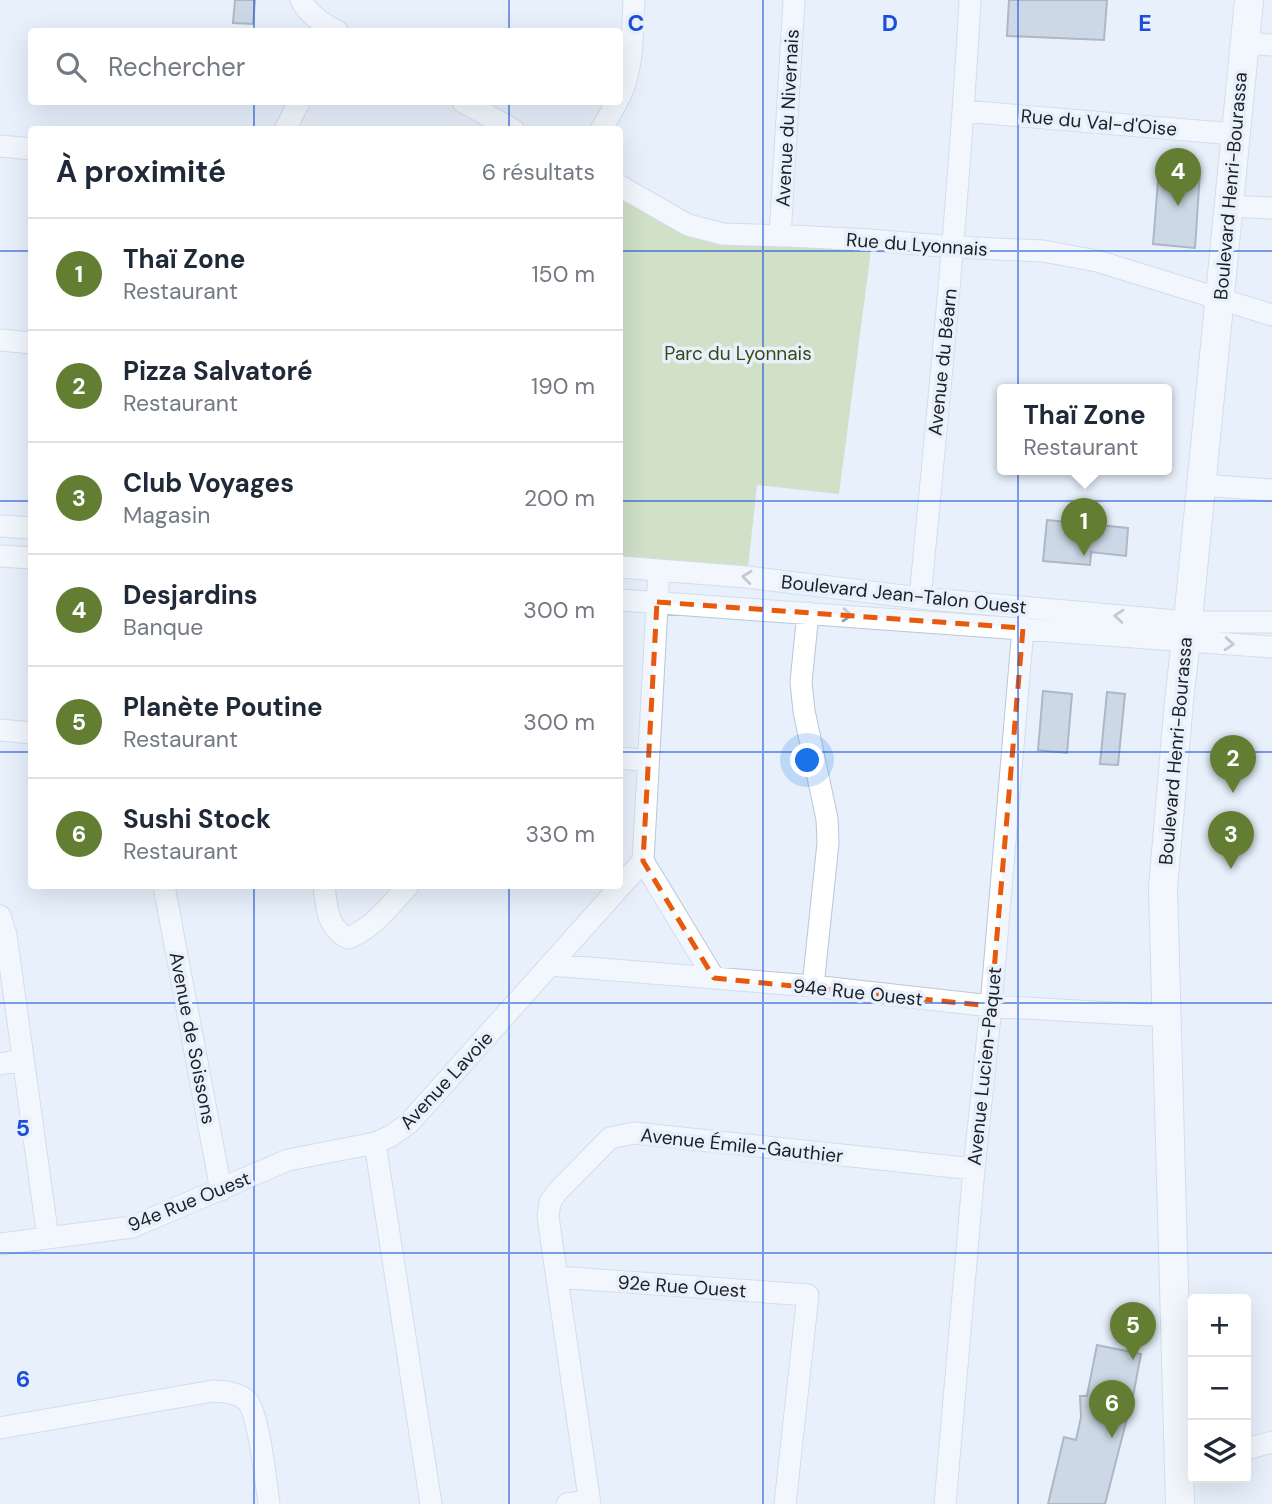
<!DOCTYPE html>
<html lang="fr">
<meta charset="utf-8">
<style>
:root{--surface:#fff;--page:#f6f6f7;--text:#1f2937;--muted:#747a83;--line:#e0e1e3;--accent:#637e32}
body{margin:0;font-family:"DM Sans",sans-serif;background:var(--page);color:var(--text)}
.controls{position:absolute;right:21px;bottom:21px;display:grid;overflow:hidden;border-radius:7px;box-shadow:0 7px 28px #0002}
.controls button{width:63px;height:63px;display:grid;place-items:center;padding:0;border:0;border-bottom:2px solid var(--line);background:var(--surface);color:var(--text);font:35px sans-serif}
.you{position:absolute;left:808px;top:761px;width:24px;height:24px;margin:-18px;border:5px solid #fff;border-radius:50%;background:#1a73e8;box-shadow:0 0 0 10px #1a73e833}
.badge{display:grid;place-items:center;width:46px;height:46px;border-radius:50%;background:var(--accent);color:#fff;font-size:23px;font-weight:700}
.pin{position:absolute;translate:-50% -58px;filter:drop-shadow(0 2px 4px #0008)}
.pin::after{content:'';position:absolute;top:37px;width:24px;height:21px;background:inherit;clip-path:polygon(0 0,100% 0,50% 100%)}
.popup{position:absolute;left:997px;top:384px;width:175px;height:91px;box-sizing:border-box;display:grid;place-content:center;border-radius:7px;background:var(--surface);filter:drop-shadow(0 2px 5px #0005);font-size:23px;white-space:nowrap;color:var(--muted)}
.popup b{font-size:26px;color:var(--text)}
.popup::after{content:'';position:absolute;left:50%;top:100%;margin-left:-14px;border:14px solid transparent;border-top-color:var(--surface)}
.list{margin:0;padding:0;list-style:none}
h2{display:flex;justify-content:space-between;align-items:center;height:91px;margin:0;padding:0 28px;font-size:30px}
h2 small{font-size:23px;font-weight:400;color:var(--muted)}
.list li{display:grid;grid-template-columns:46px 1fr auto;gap:21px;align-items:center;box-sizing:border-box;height:112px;padding:0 28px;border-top:2px solid var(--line)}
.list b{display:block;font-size:26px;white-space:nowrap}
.list p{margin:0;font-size:23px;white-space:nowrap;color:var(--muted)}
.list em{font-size:23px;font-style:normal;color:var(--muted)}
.icon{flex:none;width:38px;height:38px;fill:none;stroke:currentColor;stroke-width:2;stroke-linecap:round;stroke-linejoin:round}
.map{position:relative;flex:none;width:1272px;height:1504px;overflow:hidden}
.search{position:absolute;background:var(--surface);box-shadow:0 7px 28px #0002;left:28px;top:28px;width:595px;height:77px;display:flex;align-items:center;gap:18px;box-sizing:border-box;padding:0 24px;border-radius:7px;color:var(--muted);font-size:26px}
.panel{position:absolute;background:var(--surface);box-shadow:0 7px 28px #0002;left:28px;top:126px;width:595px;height:763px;border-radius:7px}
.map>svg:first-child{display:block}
</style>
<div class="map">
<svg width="1272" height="1504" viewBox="0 0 1272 1504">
<rect width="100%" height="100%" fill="#e7f0fb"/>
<path fill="#b3cf89" d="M620,186L688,225L870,240V258L839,494L757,485L747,577L620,567V490L621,474L620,473Z"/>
<path fill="#adbbcd" stroke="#677384" stroke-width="2" d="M235,0H255L253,24L233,23Z
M1009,0H1107L1104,40L1007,36Z
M1159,169L1200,172L1195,248L1153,244Z
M1047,520L1128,528L1126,556L1091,552L1090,565L1043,561Z
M1043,691L1072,694L1067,753L1038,750Z
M1107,692L1125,694L1118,765L1100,764Z
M1097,1345L1141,1354L1134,1391L1105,1504H1048L1064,1437L1076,1440L1081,1417L1080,1396H1087Z"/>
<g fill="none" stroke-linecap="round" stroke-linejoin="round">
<g stroke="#b9c7d9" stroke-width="23">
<path id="minor" d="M301,0C310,16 322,23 338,32
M1243,43L1272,45
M620,96C634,66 632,33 634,0
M463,102L514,130
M964,111L1234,134
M285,130L299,102
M601,130L617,102
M0,146L32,149
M620,186L688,225L723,234L791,236L870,240L953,247L1043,251L1097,261L1272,315
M1228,206L1272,208
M780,236L794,0
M0,340L32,343
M1201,485L1272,490
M0,526L32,528
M0,556L32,558
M620,567L747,577L920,598L1187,622H1272
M920,598C939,399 959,200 970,0
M620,600L1272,647
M808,613L801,682L804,711L827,819L828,843L813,986
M0,730L32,733
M620,758L648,761
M643,861L714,978
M164,886L221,1190
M324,886C327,907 326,927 348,938C373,929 391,904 408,886
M0,916L6,935L48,1238
M551,965L813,986L991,1006L1166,1016
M0,1064L23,1060
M0,1244L132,1227L288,1160L375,1143
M557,1277L808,1295L785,1504
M0,1428L213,1391C225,1392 239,1392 248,1402C259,1416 266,1483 269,1504
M1246,1449L1272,1442
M431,1504L375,1143L391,1136L409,1123L643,861L659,570
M567,1504L589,1501
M590,1504L548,1217L550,1202L557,1192L610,1138L634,1133L974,1169
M945,1504L974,1169L991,1006L1023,628"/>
</g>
<g stroke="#b9c7d9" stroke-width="30">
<path id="major" d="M1180,1504L1163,888L1179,701L1186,640L1249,0"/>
</g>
<use href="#minor" stroke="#fff" stroke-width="21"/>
<use href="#major" stroke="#fff" stroke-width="28"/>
</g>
<defs><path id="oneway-chevron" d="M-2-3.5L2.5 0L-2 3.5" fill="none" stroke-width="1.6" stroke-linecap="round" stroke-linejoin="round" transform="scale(1.75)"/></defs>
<g stroke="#989b9e">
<use href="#oneway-chevron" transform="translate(747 577) rotate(-174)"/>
<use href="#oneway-chevron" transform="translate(847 615) rotate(4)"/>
<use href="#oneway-chevron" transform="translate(1119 616) rotate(-175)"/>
<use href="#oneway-chevron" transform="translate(1229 644) rotate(5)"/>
</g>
<path d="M0 0H1272V1504H0ZM657,602L1023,628L991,1006L714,978L643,861Z" fill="#e7f0fb" fill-opacity=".55" fill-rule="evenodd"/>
<path fill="none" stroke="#e8590c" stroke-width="5" stroke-dasharray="14 9" stroke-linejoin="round" d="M657,602L1023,628L991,1006L714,978L643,861Z"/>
<path fill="none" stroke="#1d4ed8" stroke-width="2" stroke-opacity="0.55" d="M254,0V32M509,0V32M763,0V1504M1018,0V1504M254,102V130M509,102V130M0,251H32M620,251H1272M0,501H32M620,501H1272M0,752H32M620,752H1272M254,886V1504M509,886V1504M0,1003H1272M0,1253H1272"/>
<g text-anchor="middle" stroke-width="7" stroke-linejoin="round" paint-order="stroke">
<g font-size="19" fill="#1b2027" stroke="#e7f0fb">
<text transform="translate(787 118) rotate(-87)" y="7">Avenue du Nivernais</text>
<text transform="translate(1099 122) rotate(5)" y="7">Rue du Val-d'Oise</text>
<text transform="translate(1230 186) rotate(-85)" y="7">Boulevard Henri-Bourassa</text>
<text transform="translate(917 244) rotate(4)" y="7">Rue du Lyonnais</text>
<text transform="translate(942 362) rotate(-84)" y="7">Avenue du Béarn</text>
<text transform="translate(904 594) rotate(6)" y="7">Boulevard Jean-Talon Ouest</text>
<text transform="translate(1175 751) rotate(-85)" y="7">Boulevard Henri-Bourassa</text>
<text transform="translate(858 992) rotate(6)" y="7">94e Rue Ouest</text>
<text transform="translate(193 1038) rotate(79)" y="7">Avenue de Soissons</text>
<text transform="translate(984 1066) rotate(-84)" y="7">Avenue Lucien-Paquet</text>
<text transform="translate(446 1080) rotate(-47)" y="7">Avenue Lavoie</text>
<text transform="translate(742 1145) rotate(6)" y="7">Avenue Émile-Gauthier</text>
<text transform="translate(189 1201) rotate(-22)" y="7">94e Rue Ouest</text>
<text transform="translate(682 1286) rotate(4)" y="7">92e Rue Ouest</text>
</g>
<g font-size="19" fill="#374916" stroke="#e7f0fb">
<text x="738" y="360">Parc du Lyonnais</text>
</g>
</g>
<g font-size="23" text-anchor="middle" font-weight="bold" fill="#1d4ed8" stroke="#e7f0fb" stroke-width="7" stroke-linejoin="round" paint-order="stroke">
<text x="636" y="31">C</text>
<text x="890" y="31">D</text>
<text x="1145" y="31">E</text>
<text x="23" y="1136">5</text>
<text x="23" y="1387">6</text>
</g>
</svg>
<div class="controls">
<button>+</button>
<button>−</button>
<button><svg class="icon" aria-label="layers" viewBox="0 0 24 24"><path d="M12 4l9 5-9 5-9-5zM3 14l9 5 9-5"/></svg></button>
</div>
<div class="you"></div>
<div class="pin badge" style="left:1084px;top:556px">1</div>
<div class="popup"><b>Thaï Zone</b>Restaurant</div>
<div class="pin badge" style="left:1233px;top:793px">2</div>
<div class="pin badge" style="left:1231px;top:869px">3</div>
<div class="pin badge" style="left:1178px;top:206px">4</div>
<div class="pin badge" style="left:1133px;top:1360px">5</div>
<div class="pin badge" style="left:1112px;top:1438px">6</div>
<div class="search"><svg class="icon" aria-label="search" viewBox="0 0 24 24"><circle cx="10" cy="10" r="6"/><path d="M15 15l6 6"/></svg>Rechercher</div>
<section class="panel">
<h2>À proximité<small>6 résultats</small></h2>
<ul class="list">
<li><span class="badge">1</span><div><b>Thaï Zone</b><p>Restaurant</p></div><em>150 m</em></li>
<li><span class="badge">2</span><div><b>Pizza Salvatoré</b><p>Restaurant</p></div><em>190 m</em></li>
<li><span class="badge">3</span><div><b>Club Voyages</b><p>Magasin</p></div><em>200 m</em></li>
<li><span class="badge">4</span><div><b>Desjardins</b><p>Banque</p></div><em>300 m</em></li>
<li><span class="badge">5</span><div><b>Planète Poutine</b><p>Restaurant</p></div><em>300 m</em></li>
<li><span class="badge">6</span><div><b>Sushi Stock</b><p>Restaurant</p></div><em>330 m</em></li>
</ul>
</section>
</div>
